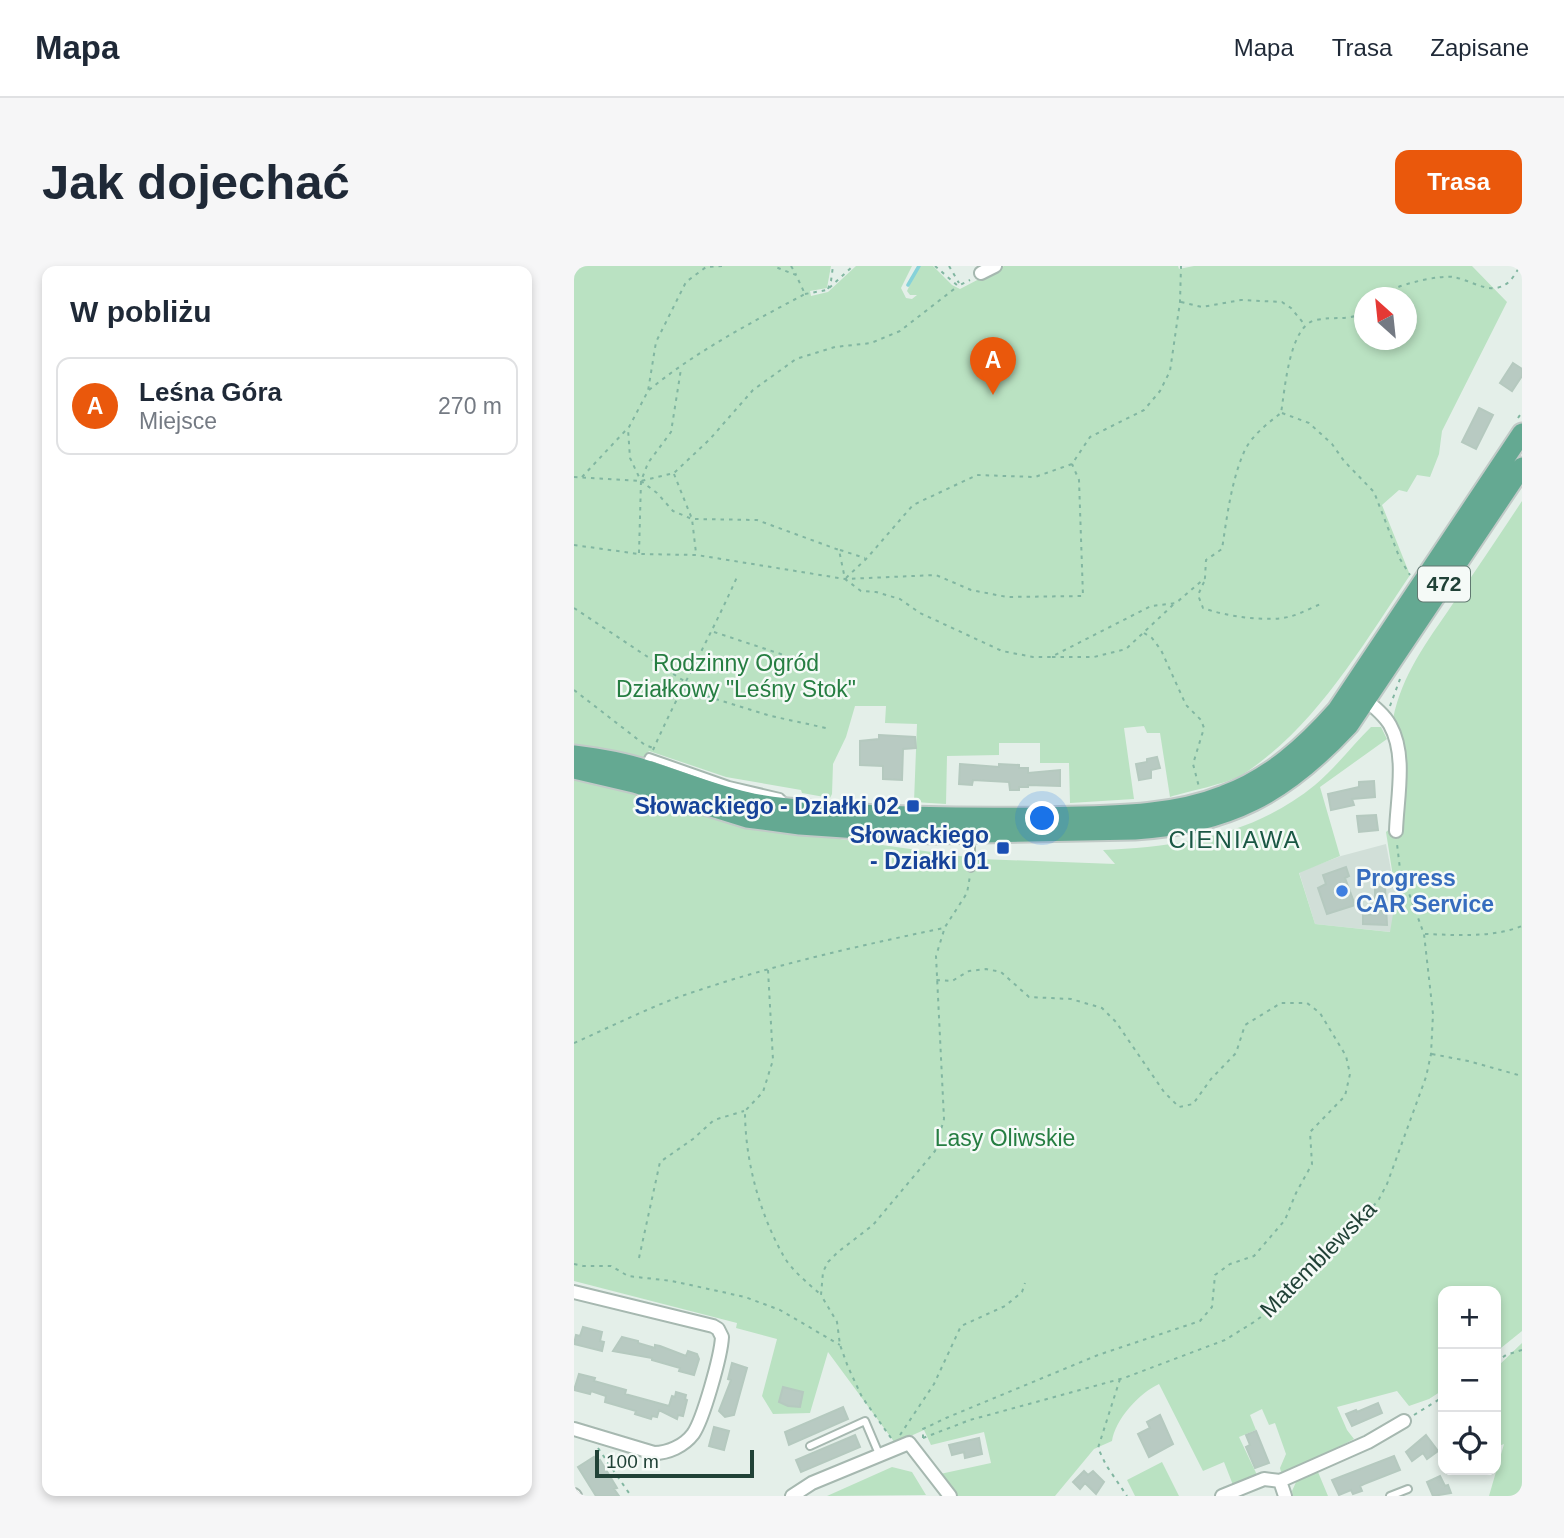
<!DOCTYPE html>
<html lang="pl">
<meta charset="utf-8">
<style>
:root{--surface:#fff;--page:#f6f6f7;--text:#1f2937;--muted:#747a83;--line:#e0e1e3;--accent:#ea580c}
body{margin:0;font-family:Helvetica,sans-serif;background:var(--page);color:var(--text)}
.controls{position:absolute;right:21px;bottom:21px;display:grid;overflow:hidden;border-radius:14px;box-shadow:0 4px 10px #0003}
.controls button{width:63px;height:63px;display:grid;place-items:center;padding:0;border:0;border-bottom:2px solid var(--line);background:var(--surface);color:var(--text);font:35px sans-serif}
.compass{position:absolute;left:780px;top:21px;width:63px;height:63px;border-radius:50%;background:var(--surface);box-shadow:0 4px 10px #0003;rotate:333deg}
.scale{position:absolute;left:21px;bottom:18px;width:159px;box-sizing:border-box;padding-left:7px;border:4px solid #214237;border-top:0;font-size:19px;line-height:24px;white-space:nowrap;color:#214237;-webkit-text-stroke:5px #f5faf7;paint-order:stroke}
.you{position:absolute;left:469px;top:553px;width:24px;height:24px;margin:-18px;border:5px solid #fff;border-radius:50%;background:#1a73e8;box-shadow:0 0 0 10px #1a73e833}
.badge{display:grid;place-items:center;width:46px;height:46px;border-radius:50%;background:var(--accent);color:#fff;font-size:23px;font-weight:700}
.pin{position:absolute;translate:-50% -58px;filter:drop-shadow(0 2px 4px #0008)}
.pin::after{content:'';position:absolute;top:37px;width:24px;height:21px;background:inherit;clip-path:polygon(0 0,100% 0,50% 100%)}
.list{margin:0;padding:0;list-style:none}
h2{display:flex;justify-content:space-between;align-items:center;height:91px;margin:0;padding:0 28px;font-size:30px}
h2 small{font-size:23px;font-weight:400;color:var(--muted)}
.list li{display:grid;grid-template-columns:46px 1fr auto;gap:21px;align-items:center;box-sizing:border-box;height:98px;margin:0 14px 14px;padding:0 14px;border:2px solid var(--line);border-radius:14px}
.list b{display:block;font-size:26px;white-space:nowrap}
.list p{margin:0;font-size:23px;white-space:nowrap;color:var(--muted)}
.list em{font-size:23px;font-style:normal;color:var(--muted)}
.icon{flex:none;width:38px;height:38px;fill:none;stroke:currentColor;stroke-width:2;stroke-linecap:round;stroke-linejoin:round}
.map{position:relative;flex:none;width:948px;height:1230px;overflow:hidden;border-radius:14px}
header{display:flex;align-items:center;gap:42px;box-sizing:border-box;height:98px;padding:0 35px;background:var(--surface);border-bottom:2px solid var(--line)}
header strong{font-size:33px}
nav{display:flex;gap:38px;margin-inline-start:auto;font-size:24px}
.intro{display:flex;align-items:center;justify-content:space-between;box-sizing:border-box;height:168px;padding:0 42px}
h1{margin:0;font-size:49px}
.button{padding:18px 32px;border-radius:14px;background:var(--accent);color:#fff;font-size:24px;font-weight:700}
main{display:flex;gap:42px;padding:0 42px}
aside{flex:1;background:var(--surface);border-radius:14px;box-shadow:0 4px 10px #0003}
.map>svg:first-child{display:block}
</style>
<header>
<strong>Mapa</strong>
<nav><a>Mapa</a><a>Trasa</a><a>Zapisane</a></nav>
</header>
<div class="intro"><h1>Jak dojechać</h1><a class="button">Trasa</a></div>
<main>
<aside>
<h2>W pobliżu<small></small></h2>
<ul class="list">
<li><span class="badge">A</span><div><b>Leśna Góra</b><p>Miejsce</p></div><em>270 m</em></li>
</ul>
</aside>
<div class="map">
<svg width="948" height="1230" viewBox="0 0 948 1230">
<rect width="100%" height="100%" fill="#e4efe9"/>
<path fill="#d1dfd8" d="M812,578L822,630L817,666L741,658L725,606L767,590Z"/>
<path fill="#bae2c2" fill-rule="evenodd" d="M0,0H257L253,22L236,25L237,30L254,26L282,0H338L327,22L332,32L338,33L343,29H336L333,25L345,0H359L378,19L386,23L430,0H604L605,3L620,0H898L933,36L868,165L865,188L856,211L843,209L833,226L825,224L808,239L836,309C788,380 742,461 668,509C652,518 615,525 596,531L586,467H573L570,460L550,462L560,533L496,537L495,497H466V477H425V489L373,490L372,538L340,536L343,458L311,457L312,440H281L272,471L259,498L258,528L256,532L228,527L227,524L152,511L75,485L71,491H62L0,478ZM790,32H832V74H790Z
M948,235V1065L922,1086V1025H869V1124L855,1133L835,1140L823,1125L763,1141L773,1164L780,1173L708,1210L706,1202L712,1188L701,1157L695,1159L688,1143L676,1149L682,1164L665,1171L683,1209L659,1219L650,1196L629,1205L585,1118C565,1127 541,1154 538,1175L520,1183L481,1230H381L366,1208L417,1197L410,1166L357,1179L350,1164L321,1177L254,1086L236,1147L199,1148L188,1130L203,1073L162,1062L163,1057L0,1015V511L31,516L167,559L407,593L541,598L529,584C606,581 680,569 741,519C762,501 778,480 797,461H807L813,473L746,521L766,590L725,607L741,658L816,666L822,630L812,566L825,555L819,453C828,408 853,376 878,339C902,304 925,270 948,235Z
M948,1077V1230H915L930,1178L922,1181V1102Z
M588,1196L605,1230H561L553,1214Z
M318,1201L338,1206L352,1229L253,1230Z
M744,1206L754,1230H719L718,1225L723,1214Z"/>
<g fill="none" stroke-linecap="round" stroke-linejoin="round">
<path stroke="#86d2d9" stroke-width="3.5" d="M334,19L345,0"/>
</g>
<path fill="#b8cac2" stroke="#b5c9bf" stroke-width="2" d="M939,97L948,103V110L938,125L926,117Z
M905,142L919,149L902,183L888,176Z
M305,469L341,471L342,482L329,483L328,514L309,513V500L286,499V475L305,473Z
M583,491L586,502L577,504V512L565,514L562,498L573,496V493Z
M386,498L425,501V498L445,499V502H454V507L486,504V520L454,519V521H445V524H436L435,516L399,514L398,519L385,518Z
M800,515L801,531L778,533L780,539L757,544L754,528L785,521V516Z
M802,549L804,564L785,566L783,550Z
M772,601L775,610L771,612L781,639L753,648L744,622L752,618L749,609Z
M801,621H811L813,659L789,658V649H801Z
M9,1061L28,1066L26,1075L30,1076L28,1085L0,1078L2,1069L6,1070Z
M48,1071L64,1075V1077L81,1082V1079L86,1080L112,1090L114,1085L123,1088L125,1093L120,1109L105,1105L106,1102L78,1094V1092L39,1085Z
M158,1097L173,1102L160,1149L151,1151L145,1145L157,1114L154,1113Z
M5,1108L21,1112L20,1115L52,1124L51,1128L95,1140L98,1130L101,1131L102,1126L112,1129L111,1133L113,1134L109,1150L104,1149L103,1153L85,1144L83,1151L78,1150L77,1153L61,1148L62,1145L31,1136L32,1130L17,1125L16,1128L0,1124Z
M209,1121L229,1126L226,1141L214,1140L205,1136Z
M804,1137L808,1147L778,1160L772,1148L782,1144L783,1146Z
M269,1141L274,1153L215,1179L211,1166Z
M586,1149L599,1178L575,1191L564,1168L576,1162L573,1156Z
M140,1161L155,1165L150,1184L135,1180Z
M682,1165L695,1197L681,1202L672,1181L676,1179L672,1169Z
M281,1169L286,1181L227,1206L222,1194Z
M852,1169L864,1185L853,1193L849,1187L838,1195L832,1186Z
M405,1172L408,1188L391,1192L390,1186L378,1189L375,1179Z
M820,1190L826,1204L790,1218L786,1220L788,1225L779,1228L777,1224L765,1229L758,1214Z
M20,1191L23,1196L26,1194L43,1222L40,1223L45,1230H22L4,1201Z
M510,1205L514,1209L519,1205L530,1216L522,1228L511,1217L506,1223L499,1216Z
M866,1210L871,1220L874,1219L877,1227L859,1230L853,1216Z"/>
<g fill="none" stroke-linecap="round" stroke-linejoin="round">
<g stroke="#a6b8b0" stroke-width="10">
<path id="lane" d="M70,501L75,491L155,519L206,531L212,537
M397,602V571
M236,1180L291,1155L305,1188
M816,1230L834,1223"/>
</g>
<g stroke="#a6b8b0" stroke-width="16">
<path id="street" d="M407,7L421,0
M788,431C798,439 810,448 816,459C833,489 823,532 822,565
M0,1026L139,1060L144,1063L148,1071C147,1090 129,1154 119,1168C110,1180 94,1187 80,1187L0,1163
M706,1215L711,1230
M0,1229L1,1230
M218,1230L238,1217L335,1177L376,1230
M648,1230L690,1213L706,1215L794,1176L830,1155"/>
</g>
<g stroke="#c1cac7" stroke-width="23">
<path id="primary" d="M0,489C25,492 49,496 73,504C108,515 143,530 179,537C209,543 239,544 269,547C335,551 400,552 466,551C527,549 592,552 650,529C696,512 731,480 763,444L948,167
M0,503L60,517L173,552L226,559L359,568L561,564C655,558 711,528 775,459L948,201"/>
</g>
<path stroke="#81b6a1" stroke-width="2" stroke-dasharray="3.5 5" stroke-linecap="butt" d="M148,0L132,1L112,16L82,76L74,125L54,163L56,192L67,215L83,227L99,245L118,253L183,254L265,284L271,313L287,325L302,326L326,333L346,347L428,385L459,391H477L577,340L602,337L631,312L632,294L648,283C653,251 657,216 670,186C677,170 694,157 707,147C711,124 715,59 742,54C761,50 771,55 790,47
M217,0L222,8
M361,0L384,20L396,14
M375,0L385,17
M254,23L257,15L259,0
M231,28L253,24L279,0
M812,32C814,30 818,24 820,23C831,17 867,9 879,11C893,13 909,24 922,22C935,20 940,10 946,0
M607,36L628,41L667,34L708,36L717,42L731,59
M75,124C121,86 178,56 231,28L222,9L199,0
M708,147L735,157L758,178L770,195L800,226L826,293L836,309
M944,152L948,146
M100,208L118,253L122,287
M0,211L67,215L100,207L136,173L179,124L222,93L261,81L297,77L326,65L384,20
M8,211L52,164
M0,279L65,288L123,289L271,313L362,309L397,324L433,331L509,330L505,214L498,198
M266,284L291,292
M65,287L67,215L74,197L97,166L107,103
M272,312L293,292L339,239L403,209L461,211L498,198L516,171L570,144L586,125L596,105L606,36L607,0
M630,316L624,329L629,342C650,350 696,357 718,350C728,347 739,341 749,337
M0,342L110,415
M140,366L228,395
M570,367L578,372L587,384L612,439L627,454L630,462L619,498L625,521
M478,391H520L552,383L601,337
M109,423L197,450L252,462
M0,424L71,479L79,482
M816,440L826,413
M79,484C105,425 137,370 163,311
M851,668C883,669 918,672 948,660
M194,704L199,794L189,826L171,845C171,894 185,946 209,989C217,1004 234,1017 246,1028
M0,777C34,762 68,745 102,732C190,701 279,681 370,662
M858,788L894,795L948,810
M65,992L86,896L119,873L140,854L170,845
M0,998L9,1000H37L54,1010L98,1015L171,1031L206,1044L266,1079
M922,1096L932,1089L948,1084
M546,1113L524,1182L532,1199L553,1230
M840,1149L869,1131
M326,1169L360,1118L387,1060L431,1040L448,1026L451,1017
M317,1172L288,1131L274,1101L266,1079L263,1056L247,1029L249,1006L254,996L264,986L299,959L361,885L370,853L362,690L371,661L393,627L396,610
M349,1172V1163L372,1152L524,1089L626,1055L638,1041L641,1009L656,998L680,990L711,954L722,927L738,898L736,866L771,830L776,808L772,790L746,747L733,737H707L671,759L662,787L637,813L619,838L605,841L590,826L542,756L528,742L497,733L455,731L427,706L412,703L395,705L378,715L362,714
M349,1172L396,1154L550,1112L651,1074L680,1056L703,1039L804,935L813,918L852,811L857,788L859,748L850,668L826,603L823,578
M24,1182L57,1230"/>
<use href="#lane" stroke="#fff" stroke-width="6"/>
<use href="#street" stroke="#fff" stroke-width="12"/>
<use href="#primary" stroke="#64a992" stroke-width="19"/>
</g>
<g fill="#1a4fb4" stroke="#f5faf7" stroke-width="2.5">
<rect x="332" y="533" width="14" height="14" rx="3.5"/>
<rect x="422" y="575" width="14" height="14" rx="3.5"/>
</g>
<circle fill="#3f7fe0" stroke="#f5faf7" stroke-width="2.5" cx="768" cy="625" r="7"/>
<g text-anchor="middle" stroke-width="5" stroke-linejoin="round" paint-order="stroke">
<rect fill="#f5faf7" stroke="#617971" stroke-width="2" x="844" y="300.5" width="52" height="35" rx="5"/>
<g font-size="21" font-weight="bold" fill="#214237">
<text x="870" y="325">472</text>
</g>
<g font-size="23" fill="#267e42" stroke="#f5faf7">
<text x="162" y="405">Rodzinny Ogród<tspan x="162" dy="26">Działkowy "Leśny Stok"</tspan></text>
<text x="431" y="880">Lasy Oliwskie</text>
</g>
<g font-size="23" font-weight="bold" fill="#164399" stroke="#f5faf7" text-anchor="end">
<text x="325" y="548">Słowackiego - Działki 02</text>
<text x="415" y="577">Słowackiego<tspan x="415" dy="26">- Działki 01</tspan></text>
</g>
<g font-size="23" font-weight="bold" fill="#366cbe" stroke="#f5faf7" text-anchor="start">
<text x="782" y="620">Progress<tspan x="782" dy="26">CAR Service</tspan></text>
</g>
<g font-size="23" fill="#214237" stroke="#f5faf7">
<text transform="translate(744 993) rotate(-45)" y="8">Matemblewska</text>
</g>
<g font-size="24" letter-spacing="2" fill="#1a5744" stroke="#f5faf7">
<text x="661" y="582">CIENIAWA</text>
</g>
</g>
</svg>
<div class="controls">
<button>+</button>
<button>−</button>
<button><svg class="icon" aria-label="locate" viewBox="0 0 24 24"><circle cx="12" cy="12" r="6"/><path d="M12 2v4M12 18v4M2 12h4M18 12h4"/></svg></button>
</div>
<svg class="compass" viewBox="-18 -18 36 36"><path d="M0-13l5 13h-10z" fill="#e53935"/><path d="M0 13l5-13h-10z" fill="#747a83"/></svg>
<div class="scale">100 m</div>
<div class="you"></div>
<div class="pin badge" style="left:419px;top:129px">A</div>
</div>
</main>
